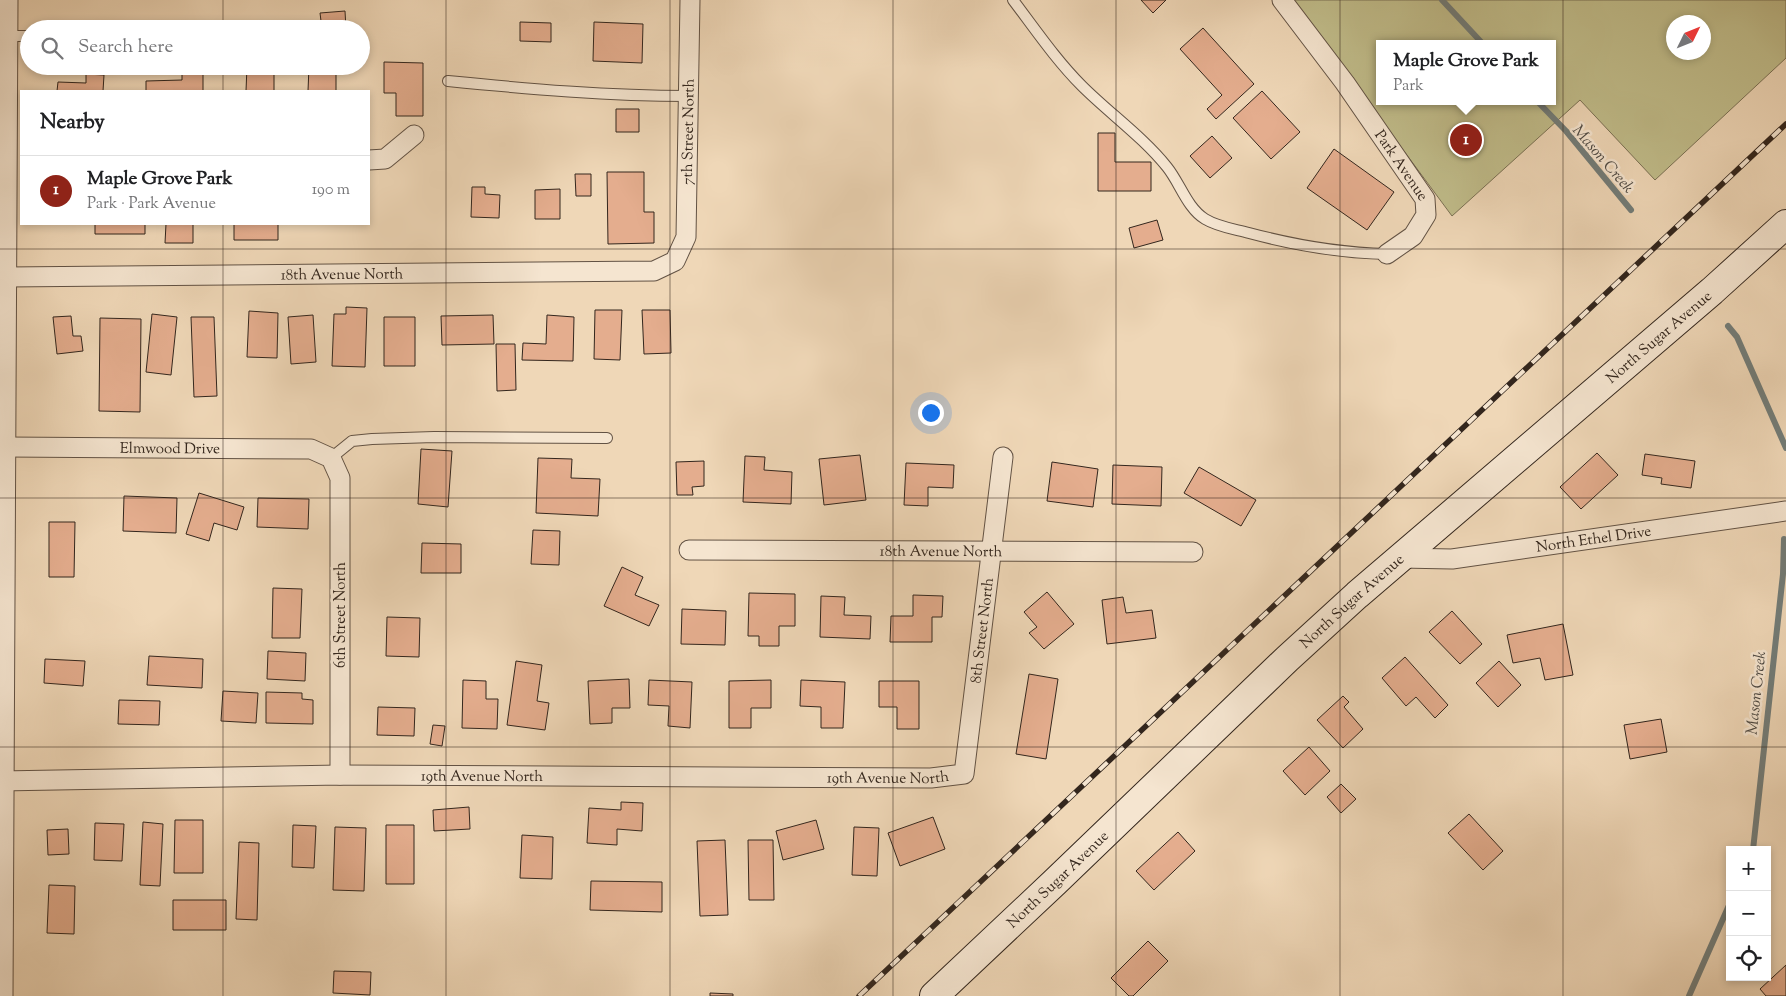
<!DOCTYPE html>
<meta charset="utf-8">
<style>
:root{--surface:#fff;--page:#f6f6f6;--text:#202124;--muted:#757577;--line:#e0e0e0;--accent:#8f2418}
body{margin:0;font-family:"Sorts Mill Goudy",serif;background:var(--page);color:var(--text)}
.controls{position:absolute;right:15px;bottom:15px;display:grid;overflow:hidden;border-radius:0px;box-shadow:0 2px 8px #0003}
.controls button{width:45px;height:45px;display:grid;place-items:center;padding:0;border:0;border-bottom:1px solid var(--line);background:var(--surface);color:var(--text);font:25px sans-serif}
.compass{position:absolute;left:1666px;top:15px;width:45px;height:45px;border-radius:50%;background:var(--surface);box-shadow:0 2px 8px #0003;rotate:47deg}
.you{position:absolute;left:930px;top:412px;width:18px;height:18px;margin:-12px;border:4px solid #fff;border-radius:50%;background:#1a73e8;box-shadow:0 0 0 8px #1a73e833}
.badge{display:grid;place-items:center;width:32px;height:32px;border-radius:50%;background:var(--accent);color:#fff;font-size:16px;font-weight:700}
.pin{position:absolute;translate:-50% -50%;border:2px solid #fff;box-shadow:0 1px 5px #0006}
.popup{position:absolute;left:1376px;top:40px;width:180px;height:65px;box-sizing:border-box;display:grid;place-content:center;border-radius:0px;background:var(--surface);filter:drop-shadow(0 1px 4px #0005);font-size:16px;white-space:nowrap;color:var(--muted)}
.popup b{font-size:19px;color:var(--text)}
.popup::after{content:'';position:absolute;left:50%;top:100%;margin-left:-10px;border:10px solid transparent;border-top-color:var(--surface)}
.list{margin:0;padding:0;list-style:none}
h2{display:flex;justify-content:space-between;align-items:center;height:65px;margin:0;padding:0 20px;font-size:21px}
h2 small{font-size:16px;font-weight:400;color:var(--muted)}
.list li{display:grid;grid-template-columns:32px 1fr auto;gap:15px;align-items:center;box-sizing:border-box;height:70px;padding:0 20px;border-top:1px solid var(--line)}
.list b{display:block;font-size:19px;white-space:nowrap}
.list p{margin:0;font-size:16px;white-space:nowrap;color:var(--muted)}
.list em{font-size:16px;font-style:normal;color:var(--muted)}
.icon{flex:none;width:28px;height:28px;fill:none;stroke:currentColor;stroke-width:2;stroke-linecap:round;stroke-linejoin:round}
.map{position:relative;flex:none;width:1786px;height:996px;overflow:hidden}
.search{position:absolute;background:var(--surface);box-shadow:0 2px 8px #0003;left:20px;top:20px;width:350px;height:55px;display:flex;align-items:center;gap:12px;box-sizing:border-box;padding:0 18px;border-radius:28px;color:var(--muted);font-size:19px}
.panel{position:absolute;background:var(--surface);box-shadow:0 2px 8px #0003;left:20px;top:90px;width:350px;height:135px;border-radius:0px}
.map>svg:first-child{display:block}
</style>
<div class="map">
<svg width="1786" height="996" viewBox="0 0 1786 996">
<rect width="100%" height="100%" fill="#efd7b7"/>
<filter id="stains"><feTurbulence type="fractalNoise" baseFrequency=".004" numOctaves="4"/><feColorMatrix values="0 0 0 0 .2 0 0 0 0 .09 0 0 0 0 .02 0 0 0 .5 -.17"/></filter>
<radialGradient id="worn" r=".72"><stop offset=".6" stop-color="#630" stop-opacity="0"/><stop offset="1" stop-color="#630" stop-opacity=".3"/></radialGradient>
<path fill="#c0bc8a" stroke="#7a7154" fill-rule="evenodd" d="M1292,0H1786V58L1655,180L1580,100L1452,216ZM1674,22H1704V52H1674ZM1380,44H1552V101H1380Z"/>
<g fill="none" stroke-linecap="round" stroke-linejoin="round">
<path stroke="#737d79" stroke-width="6" d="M1442,0L1483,44
M1537,101L1566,131L1631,210
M1728,326L1737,337L1786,448
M1753,850L1783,574L1784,539
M1689,996L1730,903"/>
</g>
<path fill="#e4ad8e" stroke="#33261d" d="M1141,0H1166L1153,13Z
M345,11L346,29H322L320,13Z
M520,22L551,23V42L520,41Z
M594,22L643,24L642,63L593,61Z
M1203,28L1254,84L1216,119L1207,109L1222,95L1180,49Z
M384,62L423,63V116H396V93H384Z
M247,66H274V91H246Z
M309,66H336V91H308Z
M182,71H203V91H146V81L182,80Z
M86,74L104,75L103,91H57L58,82L86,83Z
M1262,91L1300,132L1271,159L1233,118Z
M616,109H639V132H616Z
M1098,133H1115V162H1151V191H1098Z
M1212,136L1232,158L1210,178L1190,156Z
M1334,149L1394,192L1367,230L1307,188Z
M607,172H644V212H654V243L608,244Z
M575,174H591V196H576Z
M472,187H485V194L500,195L499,218L471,217Z
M560,189V219H535V190Z
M1157,220L1163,240L1134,248L1129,228Z
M95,224H145V234H95Z
M166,224H193V243H165Z
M234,224H278V240H234Z
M346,307L367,308L365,367L332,366L334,314H346Z
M595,310H622L620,360L594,359Z
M642,310H670L671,353L644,354Z
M249,311L278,313L277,358L247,357Z
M152,314L177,317L171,375L146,372Z
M313,315L316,362L291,364L288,317Z
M493,315L494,344L442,345L441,316Z
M547,315L574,317L573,361L522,360L523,343L546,344Z
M71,316L73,336H81L83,351L57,354L53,317Z
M191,317H214L217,396L194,397Z
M384,317H415V366H384Z
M100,318L141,319L140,412L99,411Z
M496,344H515L516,390L497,391Z
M421,449L452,451L448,507L418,504Z
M1597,453L1618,475L1581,509L1560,487Z
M1645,454L1695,461L1691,488L1661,484L1662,478L1642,475Z
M860,455L866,500L824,505L819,459Z
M745,456L765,457L764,470L792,472L791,504L743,502Z
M538,458L572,459L571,478L600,479L598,516L536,513Z
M704,461V486L692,487L693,495H677L676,462Z
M1052,462L1098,469L1093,507L1047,501Z
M906,463L954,465L953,488L928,487V506L904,505Z
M1113,465L1162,467L1161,506L1112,504Z
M1199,467L1256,500L1241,526L1184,493Z
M199,493L244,507L237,530L214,523L209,541L186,534Z
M124,496L177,498L176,533L123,531Z
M258,498L309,499L308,529L257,527Z
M49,522H75L74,577H49Z
M533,530L560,531L559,565L531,564Z
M422,543L461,544V573H421Z
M622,567L643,577L635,595L659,605L649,626L604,606Z
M273,588L302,589L300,638H272Z
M1047,592L1074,624L1044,649L1029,633L1037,627L1024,612Z
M749,593L795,594V626H779V646H759V636H748Z
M913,595L943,596L942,617H932V642H890L891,616H913Z
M821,596L845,597L844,615L871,616L870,639L820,637Z
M1123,597L1126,613L1152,610L1156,638L1107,644L1102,600Z
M682,609L726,611L725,645L681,644Z
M1452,611L1482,644L1460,664L1429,632Z
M387,617L420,618L419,657L386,656Z
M1563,624L1573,675L1545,680L1540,658L1513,663L1507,635Z
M268,651L306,653L305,681L267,679Z
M149,656L203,659L202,688L147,685Z
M1405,657L1448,705L1435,718L1416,697L1406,706L1382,678Z
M45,659L85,661L83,686L44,683Z
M516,661L542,665L537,701L549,703L545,730L507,725Z
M1499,661L1521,685L1498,707L1476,683Z
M1029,674L1058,679L1046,759L1016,754Z
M629,679L630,708H612V723L590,724L588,681Z
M463,680L486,681V699H498L497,729L462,728Z
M649,680L692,682L690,728L668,726L669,706L648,705Z
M771,680V708H751V728H729V681Z
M801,680L845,682L843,728H821V707L800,706Z
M879,681H919V729H897V707H879Z
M223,691L258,693L256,723L221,721Z
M266,692L302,693V699L313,700V724L266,723Z
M1343,696L1349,702L1344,707L1363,729L1343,748L1317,720Z
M119,700L160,701L159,725L118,724Z
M378,707L415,708L414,736L377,735Z
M1661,719L1667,752L1630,759L1624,725Z
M433,725L445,726L442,746L430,744Z
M1309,747L1330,771L1305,795L1283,771Z
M1341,784L1356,799L1341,813L1327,797Z
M621,802L643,803L642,831L617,829V845L587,843L589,808L621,810Z
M469,807L470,829L434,831L433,810Z
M1469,814L1503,851L1483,870L1448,833Z
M933,817L945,849L900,866L888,833Z
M175,820H203V873H174Z
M816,820L824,849L783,860L776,831Z
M143,822L163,824L160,886L140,885Z
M95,823L124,824L122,861L94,860Z
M293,825L316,826L314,868L292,867Z
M386,825H414V884H386Z
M335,827L366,828L364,891L333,890Z
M854,827L879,828L877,876L852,875Z
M68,829L69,854L48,855L47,830Z
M1178,832L1195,851L1154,890L1136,871Z
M522,835L553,837L552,879L520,878Z
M725,840L728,915L700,916L697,841Z
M748,840H773L774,900H749Z
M239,842L259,843L257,920L236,919Z
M591,881L662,882V912L590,910Z
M49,885L75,886L74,934L47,933Z
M173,900H226V930H173Z
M1148,941L1168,961L1133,996H1129L1111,978Z
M1786,965V996H1766L1760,989Z
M334,971L371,972L370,995L333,993Z
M710,993L733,994V996H710Z"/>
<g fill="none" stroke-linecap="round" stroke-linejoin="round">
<g stroke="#625244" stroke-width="12">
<path id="lane" d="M1013,0C1035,29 1056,60 1082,86C1109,113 1143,137 1167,167C1180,183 1187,208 1205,219C1218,227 1234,229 1249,233C1294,245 1340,253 1387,254
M8,36H29
M448,81C529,89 608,96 689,96
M331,458L352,441L372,439L434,437L607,438"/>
</g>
<g stroke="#625244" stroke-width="21">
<g id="street">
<path id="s1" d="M1282,0L1345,83L1425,199L1426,215L1413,236L1387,254"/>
<path d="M369,160L385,159L414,135"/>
<path id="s2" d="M7,277L654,271L675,261L686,237L690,0"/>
<path id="s3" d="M6,447L311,449L331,458L340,478V775"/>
<path id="s4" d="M689,550L1193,552"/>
<path id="s5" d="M1400,558L1452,559L1786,511"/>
<path id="s6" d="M0,781L340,775L931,778L964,774L1003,457"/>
<path d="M3,996L8,0"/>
</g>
</g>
<g stroke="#33261d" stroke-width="30">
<g id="secondary">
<path id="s7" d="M934,996L1055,882L1287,659L1357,595L1712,291L1786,224"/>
</g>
</g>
<use href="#lane" stroke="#f5e5d0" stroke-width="10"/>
<use href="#street" stroke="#f5e5d0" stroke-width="19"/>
<use href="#secondary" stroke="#f5e5d0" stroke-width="28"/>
<g stroke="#33261d" stroke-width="5.5">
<path id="rail" d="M859,996L1786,124"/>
</g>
<use href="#rail" stroke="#f5e5d0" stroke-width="4" stroke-dasharray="11" stroke-linecap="butt"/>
</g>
<path fill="none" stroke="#33261d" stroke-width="1" stroke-opacity="0.55" d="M223,0V29M446,0V996M670,0V996M893,0V996M1116,0V996M1340,0V996M1563,0V996M223,66V91M223,224V996M0,249H1786M0,498H1786M0,747H1786"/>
<g text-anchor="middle" stroke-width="5" stroke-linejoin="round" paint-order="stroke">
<g font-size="15" fill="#33261d" stroke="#f5e5d0">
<text dy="5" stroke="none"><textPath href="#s2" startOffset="802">7th Street North</textPath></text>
<text dy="5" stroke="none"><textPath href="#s1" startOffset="204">Park Avenue</textPath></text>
<text dy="5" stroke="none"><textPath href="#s2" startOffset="335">18th Avenue North</textPath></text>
<text dy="5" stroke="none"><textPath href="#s7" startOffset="980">North Sugar Avenue</textPath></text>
<text dy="5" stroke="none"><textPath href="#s3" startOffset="164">Elmwood Drive</textPath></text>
<text dy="5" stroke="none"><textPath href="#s5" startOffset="195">North Ethel Drive</textPath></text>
<text dy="5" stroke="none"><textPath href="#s4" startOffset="252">18th Avenue North</textPath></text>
<text dy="5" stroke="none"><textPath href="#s7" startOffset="575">North Sugar Avenue</textPath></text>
<text transform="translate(340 615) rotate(-90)" y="5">6th Street North</text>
<text dy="5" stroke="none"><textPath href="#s6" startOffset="1109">8th Street North</textPath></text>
<text dy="5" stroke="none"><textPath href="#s6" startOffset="482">19th Avenue North</textPath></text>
<text dy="5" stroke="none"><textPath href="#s6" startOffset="888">19th Avenue North</textPath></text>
<text dy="5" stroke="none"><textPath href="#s7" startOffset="170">North Sugar Avenue</textPath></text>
</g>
<g font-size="16" font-style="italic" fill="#4e4a44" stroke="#f5e5d0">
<text transform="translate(1604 158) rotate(49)" y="6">Mason Creek</text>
<text transform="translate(1755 693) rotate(-84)" y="6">Mason Creek</text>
</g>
</g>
<rect width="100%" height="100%" filter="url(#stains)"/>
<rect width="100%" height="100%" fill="url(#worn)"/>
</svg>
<div class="controls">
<button>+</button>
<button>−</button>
<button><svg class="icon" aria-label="locate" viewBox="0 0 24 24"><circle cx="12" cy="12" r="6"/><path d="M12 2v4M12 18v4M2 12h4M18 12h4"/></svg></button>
</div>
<svg class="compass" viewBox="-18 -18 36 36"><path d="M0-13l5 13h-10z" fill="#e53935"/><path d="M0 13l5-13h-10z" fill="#757577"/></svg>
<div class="you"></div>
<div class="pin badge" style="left:1466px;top:140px">1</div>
<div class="popup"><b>Maple Grove Park</b>Park</div>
<div class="search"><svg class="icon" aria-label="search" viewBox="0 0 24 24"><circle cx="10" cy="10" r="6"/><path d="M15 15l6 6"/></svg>Search here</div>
<section class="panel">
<h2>Nearby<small></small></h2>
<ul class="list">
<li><span class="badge">1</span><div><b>Maple Grove Park</b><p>Park · Park Avenue</p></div><em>190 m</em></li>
</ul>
</section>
</div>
